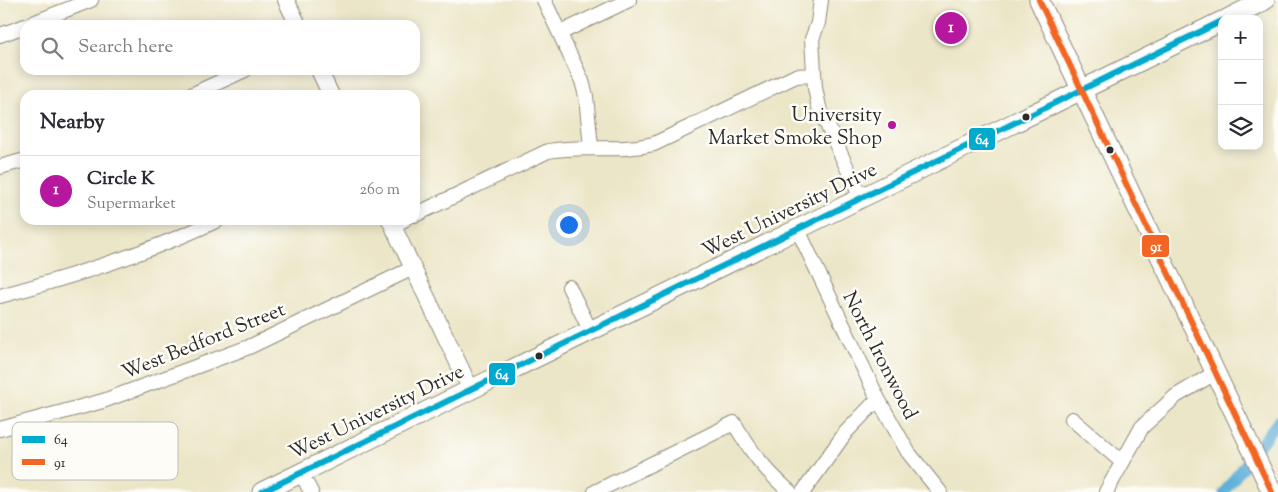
<!DOCTYPE html>
<meta charset="utf-8">
<style>
:root{--surface:#fff;--page:#f7f7f7;--text:#2b2b33;--muted:#7c7c81;--line:#e1e1e2;--accent:#b5179e}
body{margin:0;font-family:"Sorts Mill Goudy",serif;background:var(--page);color:var(--text)}
.controls{position:absolute;right:15px;top:15px;display:grid;overflow:hidden;border-radius:10px;box-shadow:0 2px 12px #0003}
.controls button{width:45px;height:45px;display:grid;place-items:center;padding:0;border:0;border-bottom:1px solid var(--line);background:var(--surface);color:var(--text);font:25px sans-serif}
.you{position:absolute;left:568px;top:224px;width:18px;height:18px;margin:-12px;border:4px solid #fff;border-radius:50%;background:#1a73e8;box-shadow:0 0 0 8px #1a73e833}
.badge{display:grid;place-items:center;width:32px;height:32px;border-radius:50%;background:var(--accent);color:#fff;font-size:16px;font-weight:700}
.pin{position:absolute;translate:-50% -50%;border:2px solid #fff;box-shadow:0 1px 5px #0006}
.list{margin:0;padding:0;list-style:none}
h2{display:flex;justify-content:space-between;align-items:center;height:65px;margin:0;padding:0 20px;font-size:21px}
h2 small{font-size:16px;font-weight:400;color:var(--muted)}
.list li{display:grid;grid-template-columns:32px 1fr auto;gap:15px;align-items:center;box-sizing:border-box;height:70px;padding:0 20px;border-top:1px solid var(--line)}
.list b{display:block;font-size:19px;white-space:nowrap}
.list p{margin:0;font-size:16px;white-space:nowrap;color:var(--muted)}
.list em{font-size:16px;font-style:normal;color:var(--muted)}
.icon{flex:none;width:28px;height:28px;fill:none;stroke:currentColor;stroke-width:2;stroke-linecap:round;stroke-linejoin:round}
.map{position:relative;flex:none;width:1278px;height:492px;overflow:hidden}
.search{position:absolute;background:var(--surface);box-shadow:0 2px 12px #0003;left:20px;top:20px;width:400px;height:55px;display:flex;align-items:center;gap:12px;box-sizing:border-box;padding:0 18px;border-radius:15px;color:var(--muted);font-size:19px}
.panel{position:absolute;background:var(--surface);box-shadow:0 2px 12px #0003;left:20px;top:90px;width:400px;height:135px;border-radius:15px}
.map>svg:first-child{display:block}
</style>
<div class="map">
<svg width="1278" height="492" viewBox="0 0 1278 492">
<rect width="100%" height="100%" fill="#fdfcf7"/>
<filter id="ink" filterUnits="userSpaceOnUse"><feTurbulence type="fractalNoise" baseFrequency=".02" numOctaves="2"/><feDisplacementMap in="SourceGraphic" scale="10" xChannelSelector="R" yChannelSelector="G"/><feConvolveMatrix kernelMatrix="1 2 1 2 8 2 1 2 1" color-interpolation-filters="sRGB"/></filter>
<filter id="wash" filterUnits="userSpaceOnUse"><feTurbulence type="fractalNoise" baseFrequency=".0096" numOctaves="4" result="noise"/><feDisplacementMap in="SourceGraphic" scale="20" xChannelSelector="R" yChannelSelector="G"/><feGaussianBlur stdDeviation="1.12" result="paint"/><feColorMatrix in="noise" values="0 0 0 0 0 0 0 0 0 0 0 0 0 0 0 0 0 1.4 0 .05"/><feComposite in="paint" operator="in"/></filter>
<g filter="url(#wash)">
<rect width="100%" height="100%" fill="#ece6c8"/>
<g fill="none" stroke-linecap="round" stroke-linejoin="round">
<path stroke="#5eafd9" stroke-width="11" d="M1224,492L1278,421"/>
</g>
</g>
<g filter="url(#ink)">
<g fill="none" stroke-linecap="round" stroke-linejoin="round">
<g stroke="#8c887a" stroke-width="16">
<path id="minor" d="M544,0L582,81L586,96L591,147
M821,0L818,23L812,39L815,88L819,107L861,198
M28,25L91,0
M560,33L629,0
M0,35L25,26
M191,95L245,70
M0,167L25,160
M415,215L548,151C585,144 616,153 654,144L796,76L814,75
M393,225L404,220
M798,230L878,399L908,452L940,492
M569,287L591,332
M0,296C75,276 148,253 218,220
M1072,419L1122,462
M0,429L103,401L249,347L413,268
M301,473L311,492
M595,492L734,423C751,452 765,470 790,492
M803,492L846,432L878,399
M1106,492L1142,427L1176,396L1215,373"/>
</g>
<g stroke="#8c887a" stroke-width="18">
<path id="tertiary" d="M286,0L298,25
M319,70L331,95
M390,220L471,390"/>
</g>
<g stroke="#8c887a" stroke-width="21">
<path id="secondary" d="M1039,0L1272,492
M1227,19L1265,0
M262,492L1222,21"/>
</g>
<use href="#minor" stroke="#fff" stroke-width="14"/>
<use href="#tertiary" stroke="#fff" stroke-width="16"/>
<use href="#secondary" stroke="#fff" stroke-width="19"/>
<g stroke="#fdfcf7" stroke-width="10">
<path id="bus-1" d="M262,492L1222,21"/>
</g>
<g stroke="#fdfcf7" stroke-width="10">
<path id="bus-2" d="M1039,0L1272,492"/>
</g>
<use href="#bus-1" stroke="#00a9ce" stroke-width="6"/>
<use href="#bus-2" stroke="#f26522" stroke-width="6"/>
</g>
</g>
<g fill="#2b2b2b" stroke="#fdfcf7" stroke-width="2">
<circle cx="1026" cy="117" r="4.5"/>
<circle cx="1110" cy="150" r="4.5"/>
<circle cx="539" cy="356" r="4.5"/>
</g>
<circle fill="#b5179e" stroke="#fdfcf7" stroke-width="2" cx="892" cy="125" r="5"/>
<g text-anchor="middle" stroke-width="5" stroke-linejoin="round" paint-order="stroke">
<g font-size="20" fill="#2b2b2b" stroke="#fdfcf7" text-anchor="end">
<text x="882" y="121">University<tspan x="882" dy="23">Market Smoke Shop</tspan></text>
</g>
<g font-size="20" fill="#2b2b2b" stroke="#fdfcf7">
<text transform="translate(789 209) rotate(-26)" y="7">West University Drive</text>
<text transform="translate(203 340) rotate(-22)" y="7">West Bedford Street</text>
<text transform="translate(881 355) rotate(63)" y="7">North Ironwood</text>
<text transform="translate(376 411) rotate(-26)" y="7">West University Drive</text>
</g>
</g>
<rect x="12" y="422" width="166" height="58" rx="8" fill="#fdfcf7" stroke="#bebdba" stroke-width="1"/>
<rect x="22" y="436" width="23" height="7" fill="#00a9ce"/>
<rect x="22" y="459" width="23" height="6" fill="#f26522"/>
<g font-size="14" fill="#2b2b2b">
<text x="54" y="444">64</text>
<text x="54" y="467">91</text>
</g>
<g stroke="#fdfcf7" stroke-width="2">
<rect x="968" y="127" width="28" height="24" rx="5" fill="#00a9ce"/>
<rect x="1141" y="234" width="29" height="24" rx="5" fill="#f26522"/>
<rect x="488" y="362" width="28" height="24" rx="5" fill="#00a9ce"/>
</g>
<g font-size="14" text-anchor="middle" font-weight="bold" fill="#fff">
<text x="982" y="144">64</text>
<text x="1156" y="251">91</text>
<text x="502" y="379">64</text>
</g>
</svg>
<div class="controls">
<button>+</button>
<button>−</button>
<button><svg class="icon" aria-label="layers" viewBox="0 0 24 24"><path d="M12 4l9 5-9 5-9-5zM3 14l9 5 9-5"/></svg></button>
</div>
<div class="you"></div>
<div class="pin badge" style="left:951px;top:28px">1</div>
<div class="search"><svg class="icon" aria-label="search" viewBox="0 0 24 24"><circle cx="10" cy="10" r="6"/><path d="M15 15l6 6"/></svg>Search here</div>
<section class="panel">
<h2>Nearby<small></small></h2>
<ul class="list">
<li><span class="badge">1</span><div><b>Circle K</b><p>Supermarket</p></div><em>260 m</em></li>
</ul>
</section>
</div>
